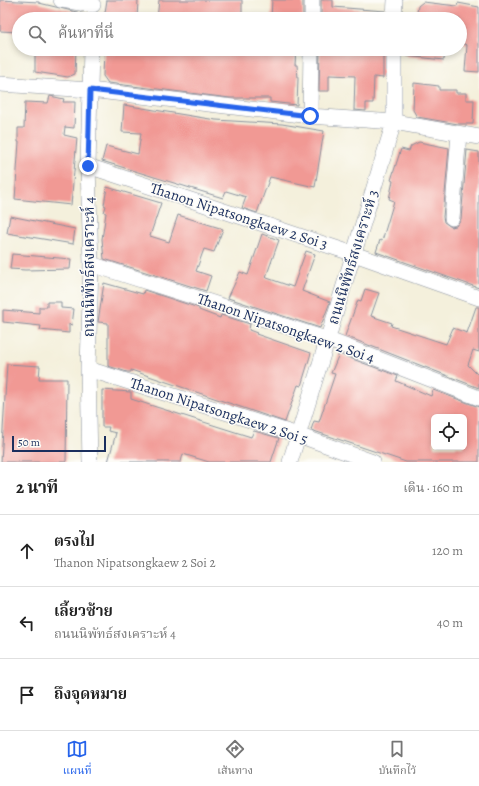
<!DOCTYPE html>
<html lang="th">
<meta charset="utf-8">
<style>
:root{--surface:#fff;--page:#f6f6f6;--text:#222;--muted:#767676;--line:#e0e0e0;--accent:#2563eb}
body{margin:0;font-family:Alegreya,"Noto Serif Thai",serif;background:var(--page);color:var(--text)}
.controls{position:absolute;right:12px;bottom:12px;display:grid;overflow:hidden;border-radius:6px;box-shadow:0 2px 6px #0003}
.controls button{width:36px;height:36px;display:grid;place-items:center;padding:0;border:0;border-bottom:1px solid var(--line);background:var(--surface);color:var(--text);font:20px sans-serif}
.scale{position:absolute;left:12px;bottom:10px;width:94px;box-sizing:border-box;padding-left:4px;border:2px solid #1b2f5e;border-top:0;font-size:11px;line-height:14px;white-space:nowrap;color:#1b2f5e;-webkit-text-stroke:3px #fdfcf7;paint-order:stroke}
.stop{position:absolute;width:12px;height:12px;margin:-9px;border:3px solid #2563eb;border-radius:50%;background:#fff}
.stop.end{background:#2563eb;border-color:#fff;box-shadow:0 1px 4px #0008}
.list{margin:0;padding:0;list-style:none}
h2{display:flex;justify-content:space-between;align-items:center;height:52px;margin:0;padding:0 16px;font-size:17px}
h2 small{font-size:13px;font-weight:400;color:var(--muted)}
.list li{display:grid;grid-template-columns:26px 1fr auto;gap:12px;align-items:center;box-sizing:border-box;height:72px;padding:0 16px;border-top:1px solid var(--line)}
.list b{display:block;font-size:15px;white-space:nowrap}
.list p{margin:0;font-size:13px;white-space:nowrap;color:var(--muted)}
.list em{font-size:13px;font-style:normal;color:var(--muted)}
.icon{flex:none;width:22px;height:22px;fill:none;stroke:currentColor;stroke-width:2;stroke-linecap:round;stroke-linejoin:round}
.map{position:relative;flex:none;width:479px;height:462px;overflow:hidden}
.search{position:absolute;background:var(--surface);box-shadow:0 2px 6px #0003;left:12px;right:12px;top:12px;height:44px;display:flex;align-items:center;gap:10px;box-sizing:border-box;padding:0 14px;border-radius:22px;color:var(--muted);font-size:15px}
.sheet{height:268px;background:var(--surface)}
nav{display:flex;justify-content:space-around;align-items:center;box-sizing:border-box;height:56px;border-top:1px solid var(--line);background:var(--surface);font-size:11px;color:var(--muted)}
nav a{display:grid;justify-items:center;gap:2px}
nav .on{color:var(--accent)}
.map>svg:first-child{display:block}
</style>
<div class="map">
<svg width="479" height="462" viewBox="0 0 479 462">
<rect width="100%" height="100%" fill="#fdfcf7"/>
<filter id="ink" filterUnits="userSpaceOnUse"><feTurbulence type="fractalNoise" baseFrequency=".025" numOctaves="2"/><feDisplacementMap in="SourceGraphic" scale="8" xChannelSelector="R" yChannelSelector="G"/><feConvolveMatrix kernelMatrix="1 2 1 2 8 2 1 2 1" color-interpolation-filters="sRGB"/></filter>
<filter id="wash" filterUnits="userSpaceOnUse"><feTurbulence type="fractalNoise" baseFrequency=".012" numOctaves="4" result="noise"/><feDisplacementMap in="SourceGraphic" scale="16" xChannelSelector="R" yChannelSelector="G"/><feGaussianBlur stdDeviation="0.9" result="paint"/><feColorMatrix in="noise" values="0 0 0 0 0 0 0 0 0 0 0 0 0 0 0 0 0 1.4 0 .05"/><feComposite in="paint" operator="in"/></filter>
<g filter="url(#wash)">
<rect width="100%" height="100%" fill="#f4f0dc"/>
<g id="blocks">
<path fill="#f19994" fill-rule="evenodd" d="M0,0L39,2V3L89,15L88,19H19V32L0,31Z
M107,0H138L137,19H104Z
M159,0H242V19H157Z
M272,0H303V19H271Z
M321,0H333V7L385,11V19H321Z
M423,2L457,6L458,3L479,7V72L465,71L467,45L460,43V19H416L418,6Z
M35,49H76L75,74L68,77L35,72Z
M104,49H193L192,52L223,53V49H237V51L296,49L295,65H297L298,79L297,105L270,102V98H230L108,83L103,76Z
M320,49H383V78L374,77L373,103H366V111L354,110L355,76L329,75V91H319Z
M406,49H445L444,60L406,56Z
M414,83L439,86V90H456V93H466V100H474L473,124H458L417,117L413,110Z
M50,96L64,99L63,102H75L74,128L65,127L64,135L77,138L71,205L15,199L19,142H18V128H24L25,102L48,103Z
M124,105L216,120L282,124L324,131L315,187L270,177L257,213L242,208L246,197L226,191L223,198L102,161L106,146L138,154L141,133L122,132Z
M419,142L449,148L443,217L444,222L451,227L456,226L461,219L467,150L479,152V288L376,252L380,240L382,241L394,201L389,199L393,181L391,180L401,149L409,151L411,146Z
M107,187L161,203L150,236L169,242L178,215L223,229L214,252L204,249L196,271L211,276L206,291L104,259L102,239L106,213L104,212L106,206L104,205Z
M10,216L75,229L73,244L7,233Z
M262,234L279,240L266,277L267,278L293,287L306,251L315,254L302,291L330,302L320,328L228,298L240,272L248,275Z
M12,254L71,259L70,269L25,270L10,269Z
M104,283L143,294L144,290L199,308V310L220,318L221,315L250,324L249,330L257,333L256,334L311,353L301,386L298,385L285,422L131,370V372H127L108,366V323L98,322Z
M365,289L379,293L371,316L392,323L391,326L446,344L453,328L467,333L476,307H479V352L473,350L468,365L479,376V388L345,336L358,300L361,301Z
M47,302H61V308L74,309L72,325L69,324V333L40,330L41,326L3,322V310L39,313V307H47Z
M339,354L398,376L396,381L431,396L433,390L479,407V462H406L311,430L314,421L319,422L335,374L331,373ZM434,417H464V447H434Z
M7,364L40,366L39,379H67L66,462H1Z
M102,390L131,392V399L251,437L254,431L279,438L271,462H209L183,454L181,462H108L116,433L108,431L109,427H102Z"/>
</g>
</g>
<g filter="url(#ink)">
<use href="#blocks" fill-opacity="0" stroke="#88909d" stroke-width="1"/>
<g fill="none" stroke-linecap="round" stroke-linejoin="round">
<g stroke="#88909d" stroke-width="16">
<path id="minor" d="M61,0L93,5
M312,19V0
M394,19L395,0
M0,84L90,90L310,116L394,122L479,137
M310,116L311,49
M88,166L354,254L479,298
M452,218L459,134
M91,264L329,340L479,398
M88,369L298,435L373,462
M90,462L88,369L91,264L88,166L91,49
M290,462L394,122V49"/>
</g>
<use href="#minor" stroke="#fff" stroke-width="15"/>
</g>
</g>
<g fill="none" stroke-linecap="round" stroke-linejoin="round" filter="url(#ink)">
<path stroke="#2563eb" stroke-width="5" d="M88,166L90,90L310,116"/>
</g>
<g text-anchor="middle" stroke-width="3" stroke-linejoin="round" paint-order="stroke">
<g font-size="15" fill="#1b2f5e" stroke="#fdfcf7">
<text transform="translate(239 216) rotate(18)" y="5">Thanon Nipatsongkaew 2 Soi 3</text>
<text transform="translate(353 257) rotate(-73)" y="5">ถนนนิพัทธ์สงเคราะห์ 3</text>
<text transform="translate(89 267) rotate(-90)" y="5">ถนนนิพัทธ์สงเคราะห์ 4</text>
<text transform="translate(286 328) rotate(19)" y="5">Thanon Nipatsongkaew 2 Soi 4</text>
<text transform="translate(219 411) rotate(18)" y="5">Thanon Nipatsongkaew 2 Soi 5</text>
</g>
</g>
</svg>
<div class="controls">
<button><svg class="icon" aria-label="locate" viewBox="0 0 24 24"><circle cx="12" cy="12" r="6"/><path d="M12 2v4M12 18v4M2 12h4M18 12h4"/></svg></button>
</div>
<div class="scale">50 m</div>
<div class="stop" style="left:310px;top:116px"></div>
<div class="stop end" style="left:88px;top:166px"></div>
<div class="search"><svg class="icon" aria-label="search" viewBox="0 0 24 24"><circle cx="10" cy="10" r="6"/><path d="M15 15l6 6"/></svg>ค้นหาที่นี่</div>
</div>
<section class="sheet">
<h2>2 นาที<small>เดิน · 160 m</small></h2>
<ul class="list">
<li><svg class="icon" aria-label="ahead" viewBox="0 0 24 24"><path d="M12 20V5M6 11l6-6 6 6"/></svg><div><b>ตรงไป</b><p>Thanon Nipatsongkaew 2 Soi 2</p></div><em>120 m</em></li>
<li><svg class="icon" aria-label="left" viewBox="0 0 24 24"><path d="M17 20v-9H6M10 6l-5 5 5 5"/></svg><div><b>เลี้ยวซ้าย</b><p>ถนนนิพัทธ์สงเคราะห์ 4</p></div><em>40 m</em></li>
<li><svg class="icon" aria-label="arrive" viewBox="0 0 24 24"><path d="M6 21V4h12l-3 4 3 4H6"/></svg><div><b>ถึงจุดหมาย</b></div></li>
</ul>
</section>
<nav>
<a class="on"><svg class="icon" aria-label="map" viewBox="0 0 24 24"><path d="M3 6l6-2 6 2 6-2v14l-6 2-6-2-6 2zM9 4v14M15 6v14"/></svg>แผนที่</a>
<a><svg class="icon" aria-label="directions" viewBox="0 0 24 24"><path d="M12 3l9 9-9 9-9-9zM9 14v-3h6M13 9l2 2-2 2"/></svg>เส้นทาง</a>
<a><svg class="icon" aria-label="saved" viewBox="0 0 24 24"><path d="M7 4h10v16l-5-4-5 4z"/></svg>บันทึกไว้</a>
</nav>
